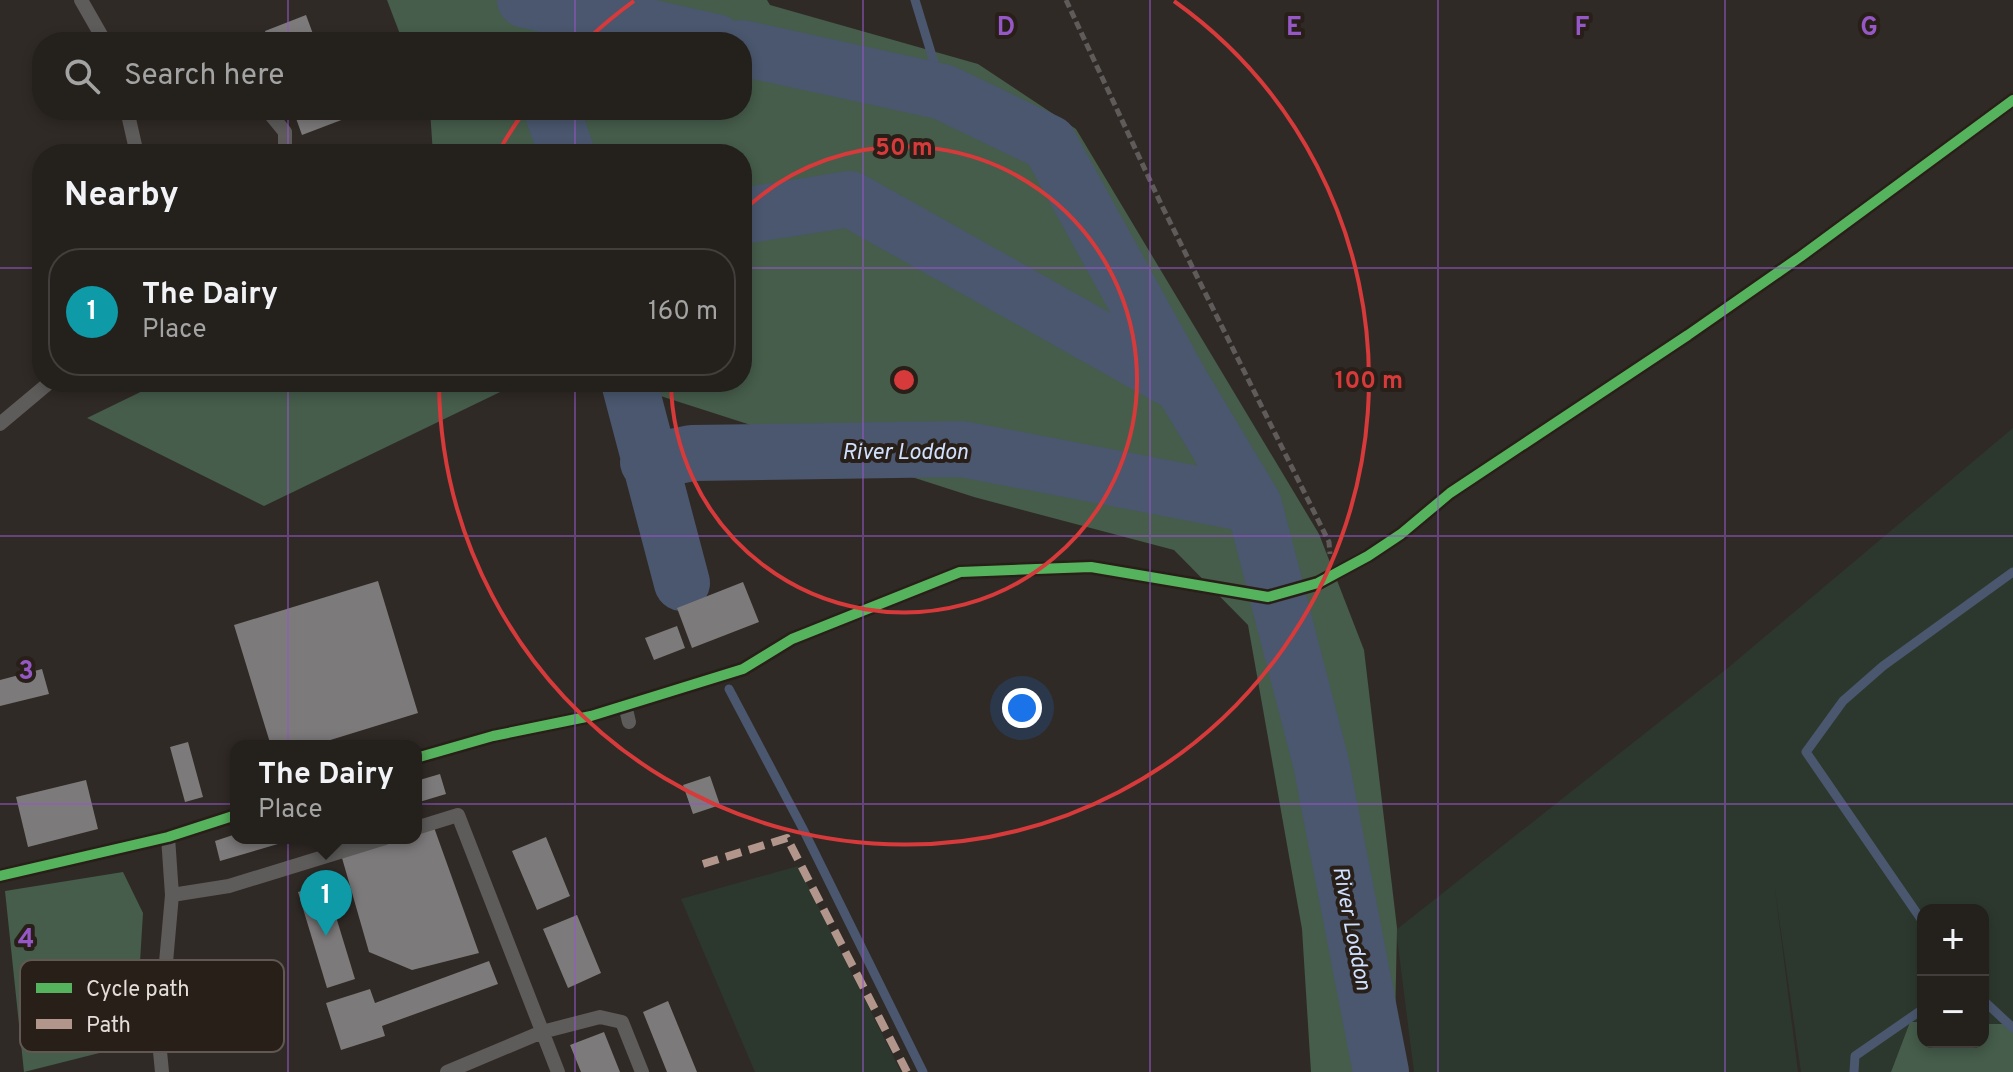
<!DOCTYPE html>
<meta charset="utf-8">
<style>
:root{--surface:#24201c;--page:#302d29;--text:#f1f3f6;--muted:#a3a3a3;--line:#413e3b;--accent:#a59e9a}
body{margin:0;font-family:Overpass,sans-serif;background:var(--page);color:var(--text)}
.controls{position:absolute;right:24px;bottom:24px;display:grid;overflow:hidden;border-radius:16px;box-shadow:0 4px 12px #0003}
.controls button{width:72px;height:72px;display:grid;place-items:center;padding:0;border:0;border-bottom:2px solid var(--line);background:var(--surface);color:var(--text);font:40px sans-serif}
.you{position:absolute;left:1022px;top:708px;width:28px;height:28px;margin:-20px;border:6px solid #fff;border-radius:50%;background:#1a73e8;box-shadow:0 0 0 12px #1a73e833}
.badge{display:grid;place-items:center;width:52px;height:52px;border-radius:50%;background:var(--accent);color:#fff;font-size:26px;font-weight:700}
.pin{position:absolute;translate:-50% -66px;filter:drop-shadow(0 2px 4px #0008)}
.pin::after{content:'';position:absolute;top:42px;width:28px;height:24px;background:inherit;clip-path:polygon(0 0,100% 0,50% 100%)}
.popup{position:absolute;left:230px;top:740px;width:192px;height:104px;box-sizing:border-box;display:grid;place-content:center;border-radius:16px;background:var(--surface);filter:drop-shadow(0 2px 6px #0005);font-size:26px;white-space:nowrap;color:var(--muted)}
.popup b{font-size:30px;color:var(--text)}
.popup::after{content:'';position:absolute;left:50%;top:100%;margin-left:-16px;border:16px solid transparent;border-top-color:var(--surface)}
.list{margin:0;padding:0;list-style:none}
h2{display:flex;justify-content:space-between;align-items:center;height:104px;margin:0;padding:0 32px;font-size:34px}
h2 small{font-size:26px;font-weight:400;color:var(--muted)}
.list li{display:grid;grid-template-columns:52px 1fr auto;gap:24px;align-items:center;box-sizing:border-box;height:128px;margin:0 16px 16px;padding:0 16px;border:2px solid var(--line);border-radius:32px}
.list b{display:block;font-size:30px;white-space:nowrap}
.list p{margin:0;font-size:26px;white-space:nowrap;color:var(--muted)}
.list em{font-size:26px;font-style:normal;color:var(--muted)}
.icon{flex:none;width:44px;height:44px;fill:none;stroke:currentColor;stroke-width:2;stroke-linecap:round;stroke-linejoin:round}
.map{position:relative;flex:none;width:2013px;height:1072px;overflow:hidden}
.search{position:absolute;background:var(--surface);box-shadow:0 4px 12px #0003;left:32px;top:32px;width:720px;height:88px;display:flex;align-items:center;gap:20px;box-sizing:border-box;padding:0 28px;border-radius:32px;color:var(--muted);font-size:30px}
.panel{position:absolute;background:var(--surface);box-shadow:0 4px 12px #0003;left:32px;top:144px;width:720px;height:248px;border-radius:32px}
.map>svg:first-child{display:block}
</style>
<div class="map">
<svg width="2013" height="1072" viewBox="0 0 2013 1072">
<rect width="100%" height="100%" fill="#302a26"/>
<path fill="#2c382e" d="M2013,428V1024H1983V910H1923V1022H1910L1891,1072H1801L1774,882L1798,1072H1414L1396,930L1729,667Z
M798,866L901,1072H755L681,899Z"/>
<path fill="#465d4b" d="M387,0H767L770,5L978,64L1076,129L1319,534L1364,650L1397,928L1394,1072H1311L1302,929L1248,625L1174,550L974,497L617,382H742V154H433L430,110H742V42H403Z
M161,382H521L264,506L87,418Z
M123,872L143,913L135,1044L24,1072L5,891Z
M1910,1022H1923V1042H1983V1024H2013V1072H1891Z"/>
<g fill="none" stroke-linecap="round" stroke-linejoin="round">
<path stroke="#4a576e" stroke-width="9" d="M915,0L943,92
M729,689L802,827L923,1072
M1923,922L1806,752L1843,701L1883,666L2013,572
M1983,1000L2013,1028
M1854,1072L1855,1056L1923,1009"/>
<path stroke="#4a576e" stroke-width="56" d="M525,0L716,42
M742,48L943,92L1049,143L1182,385L1254,505L1321,763L1381,1072
M552,110L567,154
M742,216L850,199L1182,385
M629,382L682,583
M648,462L692,453L962,449L1254,505"/>
</g>
<path fill="#7d7a7b" d="M306,15L316,42H269L265,31Z
M293,110H341L344,119L302,135Z
M378,581L418,713L311,746H271L234,625Z
M743,582L759,622L692,648L677,608Z
M677,626L685,648L654,660L645,638Z
M42,669L49,694L0,706V680Z
M188,742L203,797L185,802L170,747Z
M440,774L446,794L416,803V781Z
M710,776L720,805L693,814L683,785Z
M86,780L98,829L28,847L16,797Z
M431,819L479,953L412,970L369,952L338,844L362,838H416V823Z
M236,834V838L295,839L220,861L215,841Z
M546,837L570,896L537,910L512,851Z
M326,884L355,979L327,988L298,892Z
M577,915L601,973L568,988L543,929Z
M489,961L498,984L382,1026L385,1036L341,1050L326,1003L370,989L375,1003Z
M668,1001L697,1072H667L643,1012Z
M604,1032L620,1072H581L570,1045Z"/>
<g fill="none" stroke-linecap="round" stroke-linejoin="round">
<path stroke="#5f5b5a" stroke-width="5" stroke-dasharray="8 4" stroke-linecap="butt" d="M1066,0L1161,204L1329,542L1330,554"/>
<path stroke="#5e5b5b" stroke-width="14" d="M81,0L105,42
M127,110L137,154
M267,110L285,132V154
M0,424L50,382
M625,705L629,722
M416,758L493,736L591,716L743,669L792,639L960,572L1091,567L1268,597L1318,583L1368,556L1401,534L1450,493L1688,335L1800,257L2013,100
M416,828L458,815L558,1072
M0,876L168,837L236,815
M172,895L229,886L385,838
M162,1072L159,1041L172,895L168,837
M447,1072L542,1032L600,1017L622,1022L642,1072"/>
<path stroke="#b2968c" stroke-width="8" stroke-dasharray="16 8" stroke-linecap="butt" d="M703,864L787,838L907,1072"/>
<g stroke="#291f19" stroke-width="15">
<path id="cycleway" d="M416,758L493,736L591,716L743,669L792,639L960,572L1091,567L1268,597L1318,583L1368,556L1401,534L1450,493L1688,335L1800,257L2013,100
M0,876L168,837L236,815"/>
</g>
<use href="#cycleway" stroke="#56b35d" stroke-width="10"/>
</g>
<path fill="none" stroke="#9558c6" stroke-width="2" stroke-opacity="0.55" d="M288,0V42M575,0V42M863,0V1072M1150,0V1072M1438,0V1072M1725,0V1072M288,110V154M575,110V154M0,268H42M742,268H2013M288,382V1072M575,382V1072M0,536H2013M0,804H2013"/>
<g fill="none" stroke="#d73a3a" stroke-width="4">
<path d="M742 212A233 233 0 1 1 671 382"/>
<path d="M499 151A465 465 0 0 1 523 113M587 40A465 465 0 0 1 634 1M1174 1A465 465 0 1 1 439 384"/>
</g>
<g text-anchor="middle" stroke-width="8" stroke-linejoin="round" paint-order="stroke">
<g font-size="22" font-style="italic" fill="#d0e1ff" stroke="#291f19">
<text x="905" y="459">River Loddon</text>
<text transform="translate(1353 928) rotate(79)" y="8">River Loddon</text>
</g>
</g>
<rect x="20" y="960" width="264" height="92" rx="12" fill="#291f19" stroke="#615853" stroke-width="2"/>
<rect x="36" y="983" width="36" height="10" fill="#56b35d"/>
<rect x="36" y="1019" width="36" height="10" fill="#b2968c"/>
<g font-size="22" fill="#e4ddd9">
<text x="86" y="996">Cycle path</text>
<text x="86" y="1032">Path</text>
</g>
<g font-size="26" text-anchor="middle" font-weight="bold" fill="#9558c6" stroke="#291f19" stroke-width="8" stroke-linejoin="round" paint-order="stroke">
<text x="1006" y="35">D</text>
<text x="1294" y="35">E</text>
<text x="1582" y="35">F</text>
<text x="1869" y="35">G</text>
<text x="26" y="679">3</text>
<text x="26" y="947">4</text>
</g>
<circle cx="904" cy="380" r="12" fill="#d73a3a" stroke="#291f19" stroke-width="4"/>
<g font-size="24" text-anchor="middle" font-weight="bold" fill="#d73a3a" stroke="#291f19" stroke-width="8" stroke-linejoin="round" paint-order="stroke">
<text x="904" y="155">50 m</text>
<text x="1369" y="388">100 m</text>
</g>
</svg>
<div class="controls">
<button>+</button>
<button>−</button>
</div>
<div class="you"></div>
<div class="pin badge" style="left:326px;top:936px;background:#0f9aa8">1</div>
<div class="popup"><b>The Dairy</b>Place</div>
<div class="search"><svg class="icon" aria-label="search" viewBox="0 0 24 24"><circle cx="10" cy="10" r="6"/><path d="M15 15l6 6"/></svg>Search here</div>
<section class="panel">
<h2>Nearby<small></small></h2>
<ul class="list">
<li><span class="badge" style="background:#0f9aa8">1</span><div><b>The Dairy</b><p>Place</p></div><em>160 m</em></li>
</ul>
</section>
</div>
